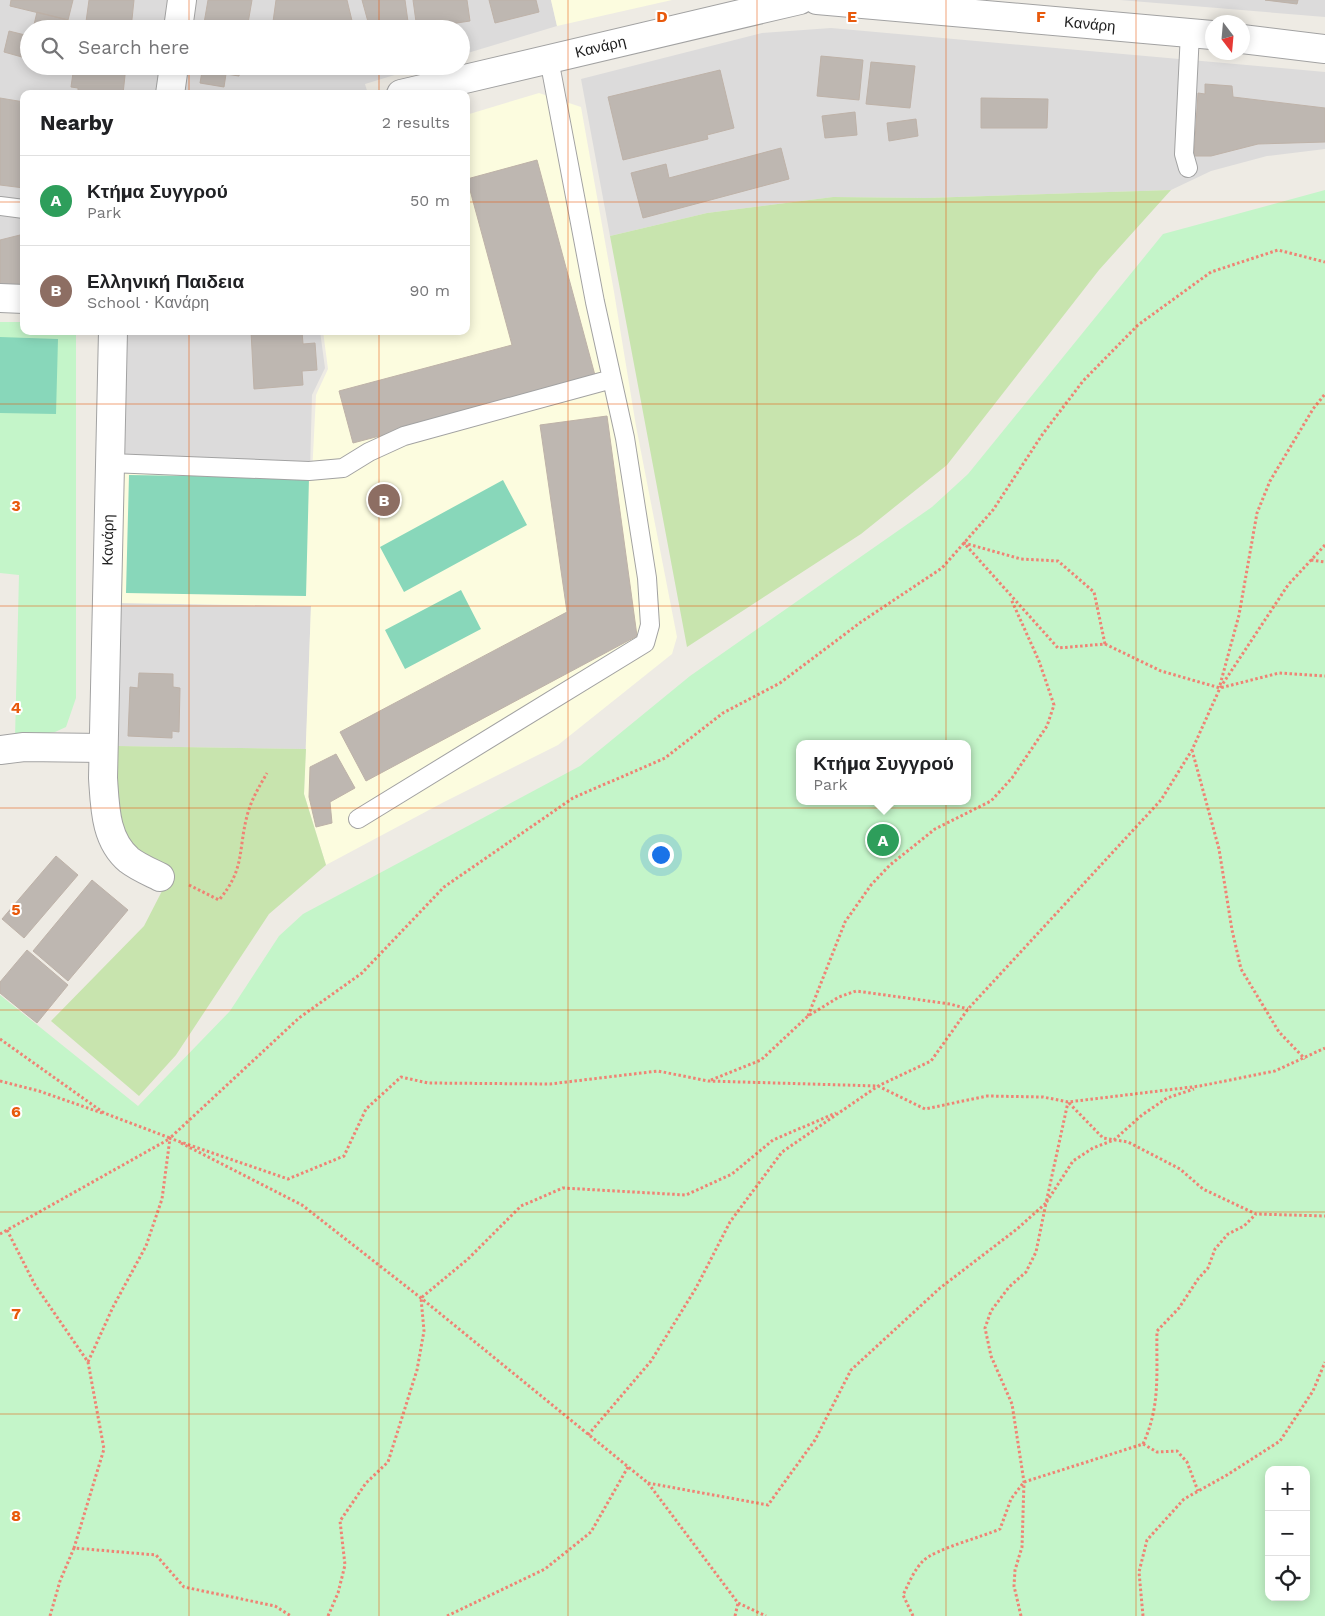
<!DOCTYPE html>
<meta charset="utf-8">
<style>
:root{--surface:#fff;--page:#f2f2f2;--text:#202124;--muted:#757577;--line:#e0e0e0;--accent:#1a73e8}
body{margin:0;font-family:"Work Sans",sans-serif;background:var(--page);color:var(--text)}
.controls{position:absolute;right:15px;bottom:15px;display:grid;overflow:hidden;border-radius:10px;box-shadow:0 2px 12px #0003}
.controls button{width:45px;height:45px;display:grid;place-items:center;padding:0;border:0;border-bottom:1px solid var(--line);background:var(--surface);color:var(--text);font:25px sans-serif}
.compass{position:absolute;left:1205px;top:15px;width:45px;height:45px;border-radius:50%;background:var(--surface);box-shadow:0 2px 12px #0003;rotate:164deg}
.you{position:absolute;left:660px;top:854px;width:18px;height:18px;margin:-12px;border:4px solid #fff;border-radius:50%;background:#1a73e8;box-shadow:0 0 0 8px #1a73e833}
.badge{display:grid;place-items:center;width:32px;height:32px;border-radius:50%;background:var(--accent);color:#fff;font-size:16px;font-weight:700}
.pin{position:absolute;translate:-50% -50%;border:2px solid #fff;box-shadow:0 1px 5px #0006}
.popup{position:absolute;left:796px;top:740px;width:175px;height:65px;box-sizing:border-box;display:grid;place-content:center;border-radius:10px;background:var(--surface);filter:drop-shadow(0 1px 4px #0005);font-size:16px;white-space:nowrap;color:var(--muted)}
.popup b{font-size:19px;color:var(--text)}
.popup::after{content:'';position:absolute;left:50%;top:100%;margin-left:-10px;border:10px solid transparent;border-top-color:var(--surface)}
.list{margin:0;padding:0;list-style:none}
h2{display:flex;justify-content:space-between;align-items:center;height:65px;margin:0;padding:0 20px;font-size:21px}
h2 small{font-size:16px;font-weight:400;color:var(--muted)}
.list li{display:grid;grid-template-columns:32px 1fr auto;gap:15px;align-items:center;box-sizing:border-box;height:90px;padding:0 20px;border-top:1px solid var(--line)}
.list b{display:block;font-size:19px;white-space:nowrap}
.list p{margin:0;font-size:16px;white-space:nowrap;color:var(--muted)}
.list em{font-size:16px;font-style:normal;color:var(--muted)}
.icon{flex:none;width:28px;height:28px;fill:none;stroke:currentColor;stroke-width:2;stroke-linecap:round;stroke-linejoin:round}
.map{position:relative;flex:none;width:1325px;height:1616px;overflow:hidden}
.search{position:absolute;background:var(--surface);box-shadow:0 2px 12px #0003;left:20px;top:20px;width:450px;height:55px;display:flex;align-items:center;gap:12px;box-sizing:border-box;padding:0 18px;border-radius:28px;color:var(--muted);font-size:19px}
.panel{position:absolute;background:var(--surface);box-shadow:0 2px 12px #0003;left:20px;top:90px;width:450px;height:245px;border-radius:10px}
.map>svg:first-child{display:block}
</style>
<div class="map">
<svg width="1325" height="1616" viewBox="0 0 1325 1616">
<rect width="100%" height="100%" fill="#eeebe4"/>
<path fill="#dcdbdb" d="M0,0H551L557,26L461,55V29H29V66H424L365,84L368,94H24V289L0,288Z
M1120,0H1325V17Z
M831,28L1325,72V149L1267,156L1211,171L1171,190L926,198L833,197L707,213L610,236L581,79L762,33Z
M124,331H320L325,368L312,395L310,472L124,465Z
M117,603L311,606L306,749L118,746Z"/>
<path fill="#fcfcdf" d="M551,0H672L557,26Z
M539,93L581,107L614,292L636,426L677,637L672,654L558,745L444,802L326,865L304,794L311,606L117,603L123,469L312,475L316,395L328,369L323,331H466V115Z"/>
<path fill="#c8e4ae" d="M1171,190L1099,270L947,465L861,534L687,647L610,236L707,213L833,197L926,198Z
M118,746L306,749L304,794L326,865L269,914L176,1055L139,1096L51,1021L144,926L162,891L111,850L118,793Z"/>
<path fill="#c4f5c9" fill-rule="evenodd" d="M1325,190V1616H0V995L138,1106L230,1011L279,936L303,914L580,766L690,676L932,507L968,474L1163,234ZM799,744H967V801H799ZM1269,1470H1306V1597H1269Z
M0,322H24V331H76V698L66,727L55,732L15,738L19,575L0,573Z"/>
<path fill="#88d7ba" d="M0,337L58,339L56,414L0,413Z
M129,475L309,478L306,596L126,593Z
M503,480L527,525L404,592L380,547Z
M461,590L481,629L405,669L385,630Z"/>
<path fill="#beb7b1" stroke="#beb2a8" d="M11,0H73L68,20L10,6Z
M89,0H134L131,29H85Z
M208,0H252L247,29H203Z
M276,0H347L354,29H272Z
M362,0H405L409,29H370Z
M413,0H467L470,21L417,29Z
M489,0H536L539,12L495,23Z
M1265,0H1298L1297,4Z
M37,12L68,20L66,29H33Z
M9,31L29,36V59L4,52Z
M821,56L863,60L859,100L817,96Z
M871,62L915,66L910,108L866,104Z
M74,66H126L123,94H78V88L71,87Z
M203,66H241L239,76L226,74L224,87L200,83Z
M267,66H323L299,73Z
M720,70L734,128L707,135L708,139L623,160L608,97Z
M1205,84L1232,86L1233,97L1325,108V142L1258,144L1211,156H1194L1198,93L1205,94Z
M0,98L24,102V188L0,185Z
M981,98L1048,99L1047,128H981Z
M855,112L857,135L825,138L822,116Z
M916,119L918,136L889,141L887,123Z
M781,148L789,179L643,218L631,173L666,164L669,178Z
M537,160L596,379L353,443L339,391L512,345L467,179Z
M24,234V286L0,284V240Z
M251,331H302L303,344L315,343L317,370L302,371L303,385L254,389Z
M607,416L637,636L366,781L340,732L567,612L540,425Z
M139,673L173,674V687L180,688L179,732L172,731V738L128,736L130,687L138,688Z
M336,754L355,788L330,802L332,823L316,827L309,797L310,767Z
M56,856L78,875L24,938L2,919Z
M92,880L128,910L68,981L33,951Z
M27,950L68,985L37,1023L0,993V982Z"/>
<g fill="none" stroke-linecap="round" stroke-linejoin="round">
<g stroke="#a2a2a2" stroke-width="20">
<path id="lane" d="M1188,168L1184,154L1190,33
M0,206L24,209
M110,463L309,471L343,468L369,452L404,436L612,379
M358,819L645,643L650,625L647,578L625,438L595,302L549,59"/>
</g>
<g stroke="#a2a2a2" stroke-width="30">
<g id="street">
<path id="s1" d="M817,0L1212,35"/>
<path d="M178,29L182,0"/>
<path d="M1242,39L1325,49"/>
<path d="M170,94L174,66"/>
<path id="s2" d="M401,94L800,0"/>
<path d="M0,298L24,299"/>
<path d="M113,331L103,778C105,807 105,840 129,860C138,867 150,872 160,877"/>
<path d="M0,750L24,747L103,748"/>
</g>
</g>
<path stroke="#ef8374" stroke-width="3" stroke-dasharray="2.5 2.5" stroke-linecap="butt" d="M1311,560L1325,562
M1105,644L1094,592L1058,561L1021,559L964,543L1058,648L1105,644L1161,671L1220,688L1279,673L1325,676
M1220,685L1239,615L1257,513L1270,481L1313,409L1325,394
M1192,750L1219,849L1232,930L1241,969L1279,1032L1305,1059
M189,885L219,900C245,869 238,851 247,816C251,800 259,787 267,773
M808,1016L845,922L871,885L890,865L935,829L991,801L1012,778L1047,726L1054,705L1039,661L1011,599
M0,1039L104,1113L170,1138L299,1018L362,973L444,887L573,798L665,758L723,713L780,683L861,622L942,568L993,510L1042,435L1083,381L1138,325L1211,272L1278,250L1325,262
M711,1080L761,1060L808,1016L839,997L856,991L950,1004L968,1009
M0,1081L39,1091L102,1113
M1069,1103L1103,1138L1128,1142L1180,1169L1203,1189L1256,1214L1325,1216
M169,1138L288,1179L344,1156L366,1109L401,1077L428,1083L550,1084L658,1071L708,1081L878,1086L925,1109L987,1096L1043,1097L1068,1102L1200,1086L1275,1071L1325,1048
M181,1143L302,1205L421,1298L648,1483L738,1603L766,1616
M7,1230L35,1285L88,1362L104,1449L74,1548
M0,1234L171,1138
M88,1362L113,1307L146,1246L162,1199L170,1138
M588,1435L651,1361L696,1288L730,1222L782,1152L878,1086L931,1061L968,1009L1161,800L1192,750L1220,688L1288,585L1325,545
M1143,1444C1161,1405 1156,1373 1157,1331L1179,1308L1198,1279L1208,1268L1215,1249L1228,1234L1244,1226L1256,1214
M648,1483L768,1505L815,1440L851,1370L940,1288L1017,1229L1046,1203L1068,1102
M50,1616L60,1581L74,1548L156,1555L184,1587L275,1606L291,1616
M328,1616L338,1593L345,1565L340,1521L366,1483L388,1462L417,1370L424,1331L421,1298L468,1259L521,1206L563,1188L686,1195L732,1174L773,1140L836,1113
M447,1616L545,1569L591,1532L628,1467
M735,1616L738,1603
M913,1616L903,1595C909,1583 914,1570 923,1561C935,1549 982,1537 1000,1529L1011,1499L1024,1482L1143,1444L1157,1452L1177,1451L1187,1462L1198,1491
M1021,1616L1014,1586L1015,1570L1022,1547L1024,1482L1012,1404L991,1356L985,1328L991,1311L1009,1287L1026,1272L1036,1252L1046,1203L1073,1161L1093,1148L1114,1140L1142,1115L1167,1098L1194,1089
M1143,1616L1139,1572L1147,1540L1184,1499L1227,1475L1280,1441L1313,1391L1325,1362"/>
<use href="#lane" stroke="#fff" stroke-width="18"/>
<use href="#street" stroke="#fff" stroke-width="28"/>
</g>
<path fill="none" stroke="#e8590c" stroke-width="1" stroke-opacity="0.55" d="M189,0V29M379,0V29M568,0V1616M757,0V1616M946,0V1616M1136,0V1616M189,66V94M379,66V94M0,202H24M466,202H1325M189,331V1616M379,331V1616M0,404H1325M0,606H1325M0,808H1325M0,1010H1325M0,1212H1325M0,1414H1325"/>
<g text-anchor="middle" stroke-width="4" stroke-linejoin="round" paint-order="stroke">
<g font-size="15" fill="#1e1e1e" stroke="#fff">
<text dy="5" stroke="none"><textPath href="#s1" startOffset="274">Κανάρη</textPath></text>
<text dy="5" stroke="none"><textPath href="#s2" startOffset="205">Κανάρη</textPath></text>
<text transform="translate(108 540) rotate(-89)" y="5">Κανάρη</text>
</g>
</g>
<g font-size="16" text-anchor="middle" font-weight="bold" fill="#e8590c" stroke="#fff" stroke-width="4" stroke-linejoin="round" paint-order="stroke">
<text x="662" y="22">D</text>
<text x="852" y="22">E</text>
<text x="1041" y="22">F</text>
<text x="16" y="511">3</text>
<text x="16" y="713">4</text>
<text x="16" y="915">5</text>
<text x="16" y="1117">6</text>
<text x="16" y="1319">7</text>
<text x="16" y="1521">8</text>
</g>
</svg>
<div class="controls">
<button>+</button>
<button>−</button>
<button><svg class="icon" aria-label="locate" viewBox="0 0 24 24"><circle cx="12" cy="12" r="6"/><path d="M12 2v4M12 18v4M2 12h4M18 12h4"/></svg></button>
</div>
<svg class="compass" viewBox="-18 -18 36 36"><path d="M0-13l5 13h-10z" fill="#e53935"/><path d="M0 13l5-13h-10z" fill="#757577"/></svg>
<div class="you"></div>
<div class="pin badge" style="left:883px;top:840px;background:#2e9e5b">A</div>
<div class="popup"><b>Κτήμα Συγγρού</b>Park</div>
<div class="pin badge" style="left:384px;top:500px;background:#8d6e63">B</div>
<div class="search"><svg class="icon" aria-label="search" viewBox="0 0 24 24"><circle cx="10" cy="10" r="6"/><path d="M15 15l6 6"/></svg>Search here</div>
<section class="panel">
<h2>Nearby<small>2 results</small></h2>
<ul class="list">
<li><span class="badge" style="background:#2e9e5b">A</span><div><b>Κτήμα Συγγρού</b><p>Park</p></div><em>50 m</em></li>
<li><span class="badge" style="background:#8d6e63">B</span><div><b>Ελληνική Παιδεια</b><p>School · Κανάρη</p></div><em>90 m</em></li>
</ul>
</section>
</div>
